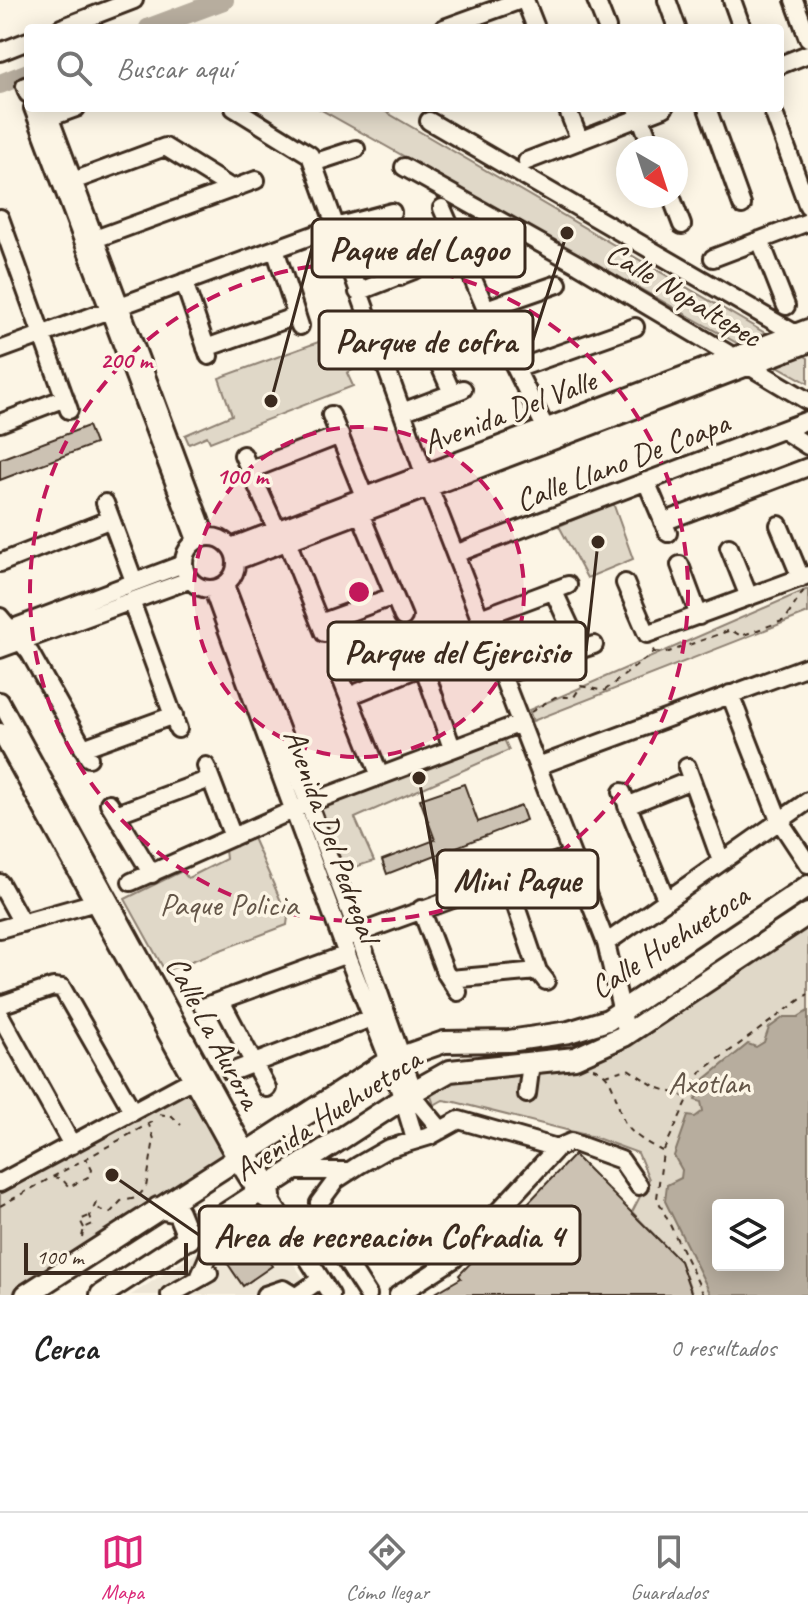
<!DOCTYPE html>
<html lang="es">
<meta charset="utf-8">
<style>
:root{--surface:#fff;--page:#f6f6f6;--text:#222;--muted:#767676;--line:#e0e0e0;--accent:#db2777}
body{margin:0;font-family:Caveat,sans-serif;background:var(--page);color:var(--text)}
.controls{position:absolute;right:24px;bottom:24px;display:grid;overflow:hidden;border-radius:8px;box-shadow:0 4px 20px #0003}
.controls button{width:72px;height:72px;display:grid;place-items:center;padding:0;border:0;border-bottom:2px solid var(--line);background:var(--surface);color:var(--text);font:40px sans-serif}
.compass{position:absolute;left:616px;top:136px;width:72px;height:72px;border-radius:50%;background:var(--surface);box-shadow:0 4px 20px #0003;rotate:141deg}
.scale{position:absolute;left:24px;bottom:20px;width:164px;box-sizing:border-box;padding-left:8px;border:4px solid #3b2a1e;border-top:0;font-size:22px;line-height:28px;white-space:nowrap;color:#3b2a1e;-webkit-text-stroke:6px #fcf5e5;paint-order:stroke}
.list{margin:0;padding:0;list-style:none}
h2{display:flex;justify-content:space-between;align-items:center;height:104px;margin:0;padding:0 32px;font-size:34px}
h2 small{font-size:26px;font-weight:400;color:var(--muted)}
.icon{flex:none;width:44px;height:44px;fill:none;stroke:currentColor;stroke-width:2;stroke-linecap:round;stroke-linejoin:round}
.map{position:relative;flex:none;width:808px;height:1295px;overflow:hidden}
.search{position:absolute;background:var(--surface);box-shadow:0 4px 20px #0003;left:24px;right:24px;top:24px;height:88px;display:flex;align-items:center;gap:20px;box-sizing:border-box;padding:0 28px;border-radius:8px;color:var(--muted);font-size:30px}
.sheet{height:216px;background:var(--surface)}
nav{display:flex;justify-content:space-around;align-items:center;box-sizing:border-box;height:112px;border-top:2px solid var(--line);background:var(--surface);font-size:22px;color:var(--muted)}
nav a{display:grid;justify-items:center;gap:4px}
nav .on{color:var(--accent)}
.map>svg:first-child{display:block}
</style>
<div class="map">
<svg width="808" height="1295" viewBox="0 0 808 1295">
<rect width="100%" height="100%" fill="#fcf5e5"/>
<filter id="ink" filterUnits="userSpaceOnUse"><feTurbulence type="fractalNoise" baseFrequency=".0125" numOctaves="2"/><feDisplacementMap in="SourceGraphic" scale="16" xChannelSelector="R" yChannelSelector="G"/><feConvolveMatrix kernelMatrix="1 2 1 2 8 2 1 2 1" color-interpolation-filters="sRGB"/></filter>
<g filter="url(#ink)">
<path fill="#eee6d6" d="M260,1212L314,1295H131Z"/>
<path fill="#e0d8c8" stroke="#8e8173" stroke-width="2" fill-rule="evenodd" d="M318,108H379L808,358V383Z
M346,332L356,368L347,373L353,386L210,442L207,436L189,444L185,435L232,415L219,378Z
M613,503L633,559L587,578L559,526Z
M808,589V613L533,721L529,710Z
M503,737L509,750L355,818L374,861L342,871L317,807Z
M253,838L288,917L287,925L165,971L125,899L182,871L188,878L226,859L225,850Z
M808,896V1295H693L680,1261L632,1212L649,1179L638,1153L594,1137L455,1102L443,1100L434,1105L431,1096L436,1091L509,1048L571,1040ZM718,1205H778V1265H718Z
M189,1083L228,1152L13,1295H0V1193Z"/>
<path fill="#b7ad9e" stroke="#85796b" stroke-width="2" fill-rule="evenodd" d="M808,1011V1295H711L665,1201L667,1185L681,1178L682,1170L674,1156L688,1116L695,1117L703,1111L701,1102L695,1100L705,1079L748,1044L756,1047L764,1042L769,1028L784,1017H798ZM718,1205H778V1265H718Z"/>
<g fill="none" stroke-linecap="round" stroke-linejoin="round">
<path stroke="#b7ad9e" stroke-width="20" d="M149,28L224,0
M0,84L28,73"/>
</g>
<path fill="#ccc2b3" stroke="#3b2a1e" stroke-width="2" d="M88,426L95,444L0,480V459Z
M464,784L478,822L521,806L526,820L387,874L382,860L435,840L420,799Z
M574,1155L680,1261L692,1295H432L461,1278L459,1275Z
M245,1227L272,1266L243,1286L221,1254L228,1238Z"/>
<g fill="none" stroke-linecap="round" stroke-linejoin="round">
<g stroke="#3b2a1e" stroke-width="22">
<path id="minor" d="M525,0L536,28
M596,0L607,28
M667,0L677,28
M732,0L742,28
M794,0L808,38
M61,28L134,0
M444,28L521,0
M0,52L28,41
M780,65L808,54
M28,85L25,86L28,94
M33,108L196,540
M46,108L203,528
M234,108L310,155L429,487L606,943L627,1034
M567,108L580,141
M637,108L652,148
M707,108L742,205
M772,108L808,207
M40,121L76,108
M429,121L801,337
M527,161L664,108
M313,163L356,149
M404,167L579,265L808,401
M73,181L165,147L233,189
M671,196L682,225
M442,208L486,309L549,435
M0,218L69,410
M374,218L400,277
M95,239L256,180
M760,240L786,306
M275,249L300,326
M463,253L498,240
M713,258L808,222
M184,282L209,356
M358,292L414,270
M486,309L558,284
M426,334L452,393
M206,348L296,316
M0,350L335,227L392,212
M381,352L440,328
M516,369L635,327
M402,412L463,389
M331,415L364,496
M0,423L65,398
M783,430L808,446
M243,455L277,530
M250,470L340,435
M646,481L668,533
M105,503L134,581
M360,513L403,617
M663,522L808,467
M779,525L801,578
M184 563a26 26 0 1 1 52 0a26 26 0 1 1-52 0Z
M287,541L324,633
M231,547L808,328
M729,547L749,597
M455,554L808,420
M236,561L808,344
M0,563L111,519
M680,565L699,616
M625,583L647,634L808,575
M225,585L358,933L417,1101L441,1130
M213,590C257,713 303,835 348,957C371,1018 399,1078 415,1140
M554,592L581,650
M131,601L178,729
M0,617L30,653L89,758
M480,618L568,585
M320,623L394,596
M0,633L183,564
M0,649L189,580
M419,654L452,748
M503,675L594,645
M341,678L380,776
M730,694L779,820L808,864
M349,696L423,666
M0,701L247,1152L271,1185L272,1197
M0,732L236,1159L258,1194L273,1204L331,1295
M83,748L174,715
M206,766L233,837
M538,766L808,666
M687,767L721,861
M622,792L666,899
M109,803L152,874
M627,806L691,780
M116,814L210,779
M506,877L538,971L546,981
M131,882L309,803L521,723
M0,883L22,923
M421,909L445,972L458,992
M0,929L103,900
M351,936L571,856
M606,943L808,801
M450,979L538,971
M221,1001L267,1088
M0,1005L53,987L62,988L133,1112
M203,1007L347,954
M0,1015L72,1145
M231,1072L371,1018
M527,1094L531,1063
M557,1148L571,1142L621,1160L639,1186
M291,1171H350
M0,1183L193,1079
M200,1276L227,1213
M170,1295L209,1273
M265,1295L283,1289L293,1295
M298,1295L321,1279
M368,1295L343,1256L319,1203L336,1180L359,1165L387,1149L430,1136L459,1120L557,1148L454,1259L398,1295"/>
</g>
<g stroke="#3b2a1e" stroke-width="26">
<path id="major" d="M158,1208L178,1212L189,1239
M26,1295L387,1062L444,1042L509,1041L569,1032L608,1020L808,886
M101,1295L416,1090L450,1071L575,1058L624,1036L808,914"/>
</g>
<path stroke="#3b2a1e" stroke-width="2" stroke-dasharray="6 6" stroke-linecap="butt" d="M654,652L666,653L731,630L741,636L785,620L804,590
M531,712L555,697H574L581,686L604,691L654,652L651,645
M593,1068C616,1074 615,1105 625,1123C632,1135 650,1145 662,1151
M605,1075L628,1069L656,1087L686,1097
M159,1114L172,1116L181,1125
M53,1177L62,1179L69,1187L90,1176L92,1170L86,1158
M0,1206L152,1122L150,1118
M84,1228L80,1220L89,1216
M82,1237L84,1228L93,1224L90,1216L96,1203L100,1210L110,1213L121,1201L137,1198L146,1187L154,1139L149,1125
M704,1295L657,1198L663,1152L701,1072L808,994"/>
<use href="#minor" stroke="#fcf5e5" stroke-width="16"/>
<use href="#major" stroke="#fcf5e5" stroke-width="20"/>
</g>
</g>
<circle cx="359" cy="592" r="165" fill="#c2185b" fill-opacity=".12"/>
<g fill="none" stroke="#c2185b" stroke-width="4" stroke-dasharray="14 10">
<circle cx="359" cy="592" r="165"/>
<circle cx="359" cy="592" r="329"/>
</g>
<g text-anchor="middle" stroke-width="7" stroke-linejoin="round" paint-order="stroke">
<g font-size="32" fill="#3b2a1e" stroke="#fcf5e5">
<text transform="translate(684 294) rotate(31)" y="11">Calle Nopaltepec</text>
<text transform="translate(509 411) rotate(-21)" y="11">Avenida Del Valle</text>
<text transform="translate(622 461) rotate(-21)" y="11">Calle Llano De Coapa</text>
<text transform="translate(332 835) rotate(70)" y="11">Avenida Del Pedregal</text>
<text transform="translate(669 941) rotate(-33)" y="11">Calle Huehuetoca</text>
<text transform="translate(214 1032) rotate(62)" y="11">Calle La Aurora</text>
<text transform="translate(327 1114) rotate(-33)" y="11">Avenida Huehuetoca</text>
</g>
<g font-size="32" fill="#645648" stroke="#fcf5e5">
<text x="229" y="915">Paque Policia</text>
<text x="709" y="1093">Axotlan</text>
</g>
</g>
<circle cx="359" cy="592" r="12" fill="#c2185b" stroke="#fcf5e5" stroke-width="4"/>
<g font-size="24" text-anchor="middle" font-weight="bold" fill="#c2185b" stroke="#fcf5e5" stroke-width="7" stroke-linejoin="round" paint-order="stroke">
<text x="126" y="368">200 m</text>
<text x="242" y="484">100 m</text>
</g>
<path fill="none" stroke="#3b2a1e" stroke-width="3" d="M271 401L312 248M567 233L533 340M598 542L586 651M419 778L437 879M112 1175L199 1235"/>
<g fill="#3b2a1e" stroke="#fcf5e5" stroke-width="3">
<circle cx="271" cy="401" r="8"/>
<circle cx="567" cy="233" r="8"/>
<circle cx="598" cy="542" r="8"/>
<circle cx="419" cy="778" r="8"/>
<circle cx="112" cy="1175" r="8"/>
</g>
<g fill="#fcf5e5" stroke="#3b2a1e" stroke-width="3">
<rect x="312" y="219" width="213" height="58" rx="8"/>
<rect x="319" y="311" width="214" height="58" rx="8"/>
<rect x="328" y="622" width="258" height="58" rx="8"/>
<rect x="437" y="850" width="161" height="58" rx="8"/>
<rect x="199" y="1206" width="381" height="58" rx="8"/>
</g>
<g font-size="34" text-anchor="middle" font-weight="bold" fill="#3b2a1e">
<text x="419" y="260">Paque del Lagoo</text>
<text x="426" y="352">Parque de cofra</text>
<text x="457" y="663">Parque del Ejercisio</text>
<text x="517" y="891">Mini Paque</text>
<text x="389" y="1247">Area de recreacion Cofradia 4</text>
</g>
</svg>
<div class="controls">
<button><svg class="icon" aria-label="layers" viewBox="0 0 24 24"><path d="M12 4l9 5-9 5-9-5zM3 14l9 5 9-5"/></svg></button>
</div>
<svg class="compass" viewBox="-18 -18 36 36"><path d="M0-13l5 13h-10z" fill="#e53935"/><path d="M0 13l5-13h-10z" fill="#767676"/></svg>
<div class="scale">100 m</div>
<div class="search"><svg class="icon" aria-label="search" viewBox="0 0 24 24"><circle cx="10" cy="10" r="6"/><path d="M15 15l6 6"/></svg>Buscar aquí</div>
</div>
<section class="sheet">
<h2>Cerca<small>0 resultados</small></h2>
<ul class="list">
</ul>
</section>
<nav>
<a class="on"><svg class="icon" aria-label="map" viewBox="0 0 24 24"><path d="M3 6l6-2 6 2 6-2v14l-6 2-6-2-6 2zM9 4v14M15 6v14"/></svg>Mapa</a>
<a><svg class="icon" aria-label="directions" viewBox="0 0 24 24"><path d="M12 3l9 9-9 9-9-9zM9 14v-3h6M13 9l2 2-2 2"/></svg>Cómo llegar</a>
<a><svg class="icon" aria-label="saved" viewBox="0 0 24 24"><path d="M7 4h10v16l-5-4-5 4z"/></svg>Guardados</a>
</nav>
